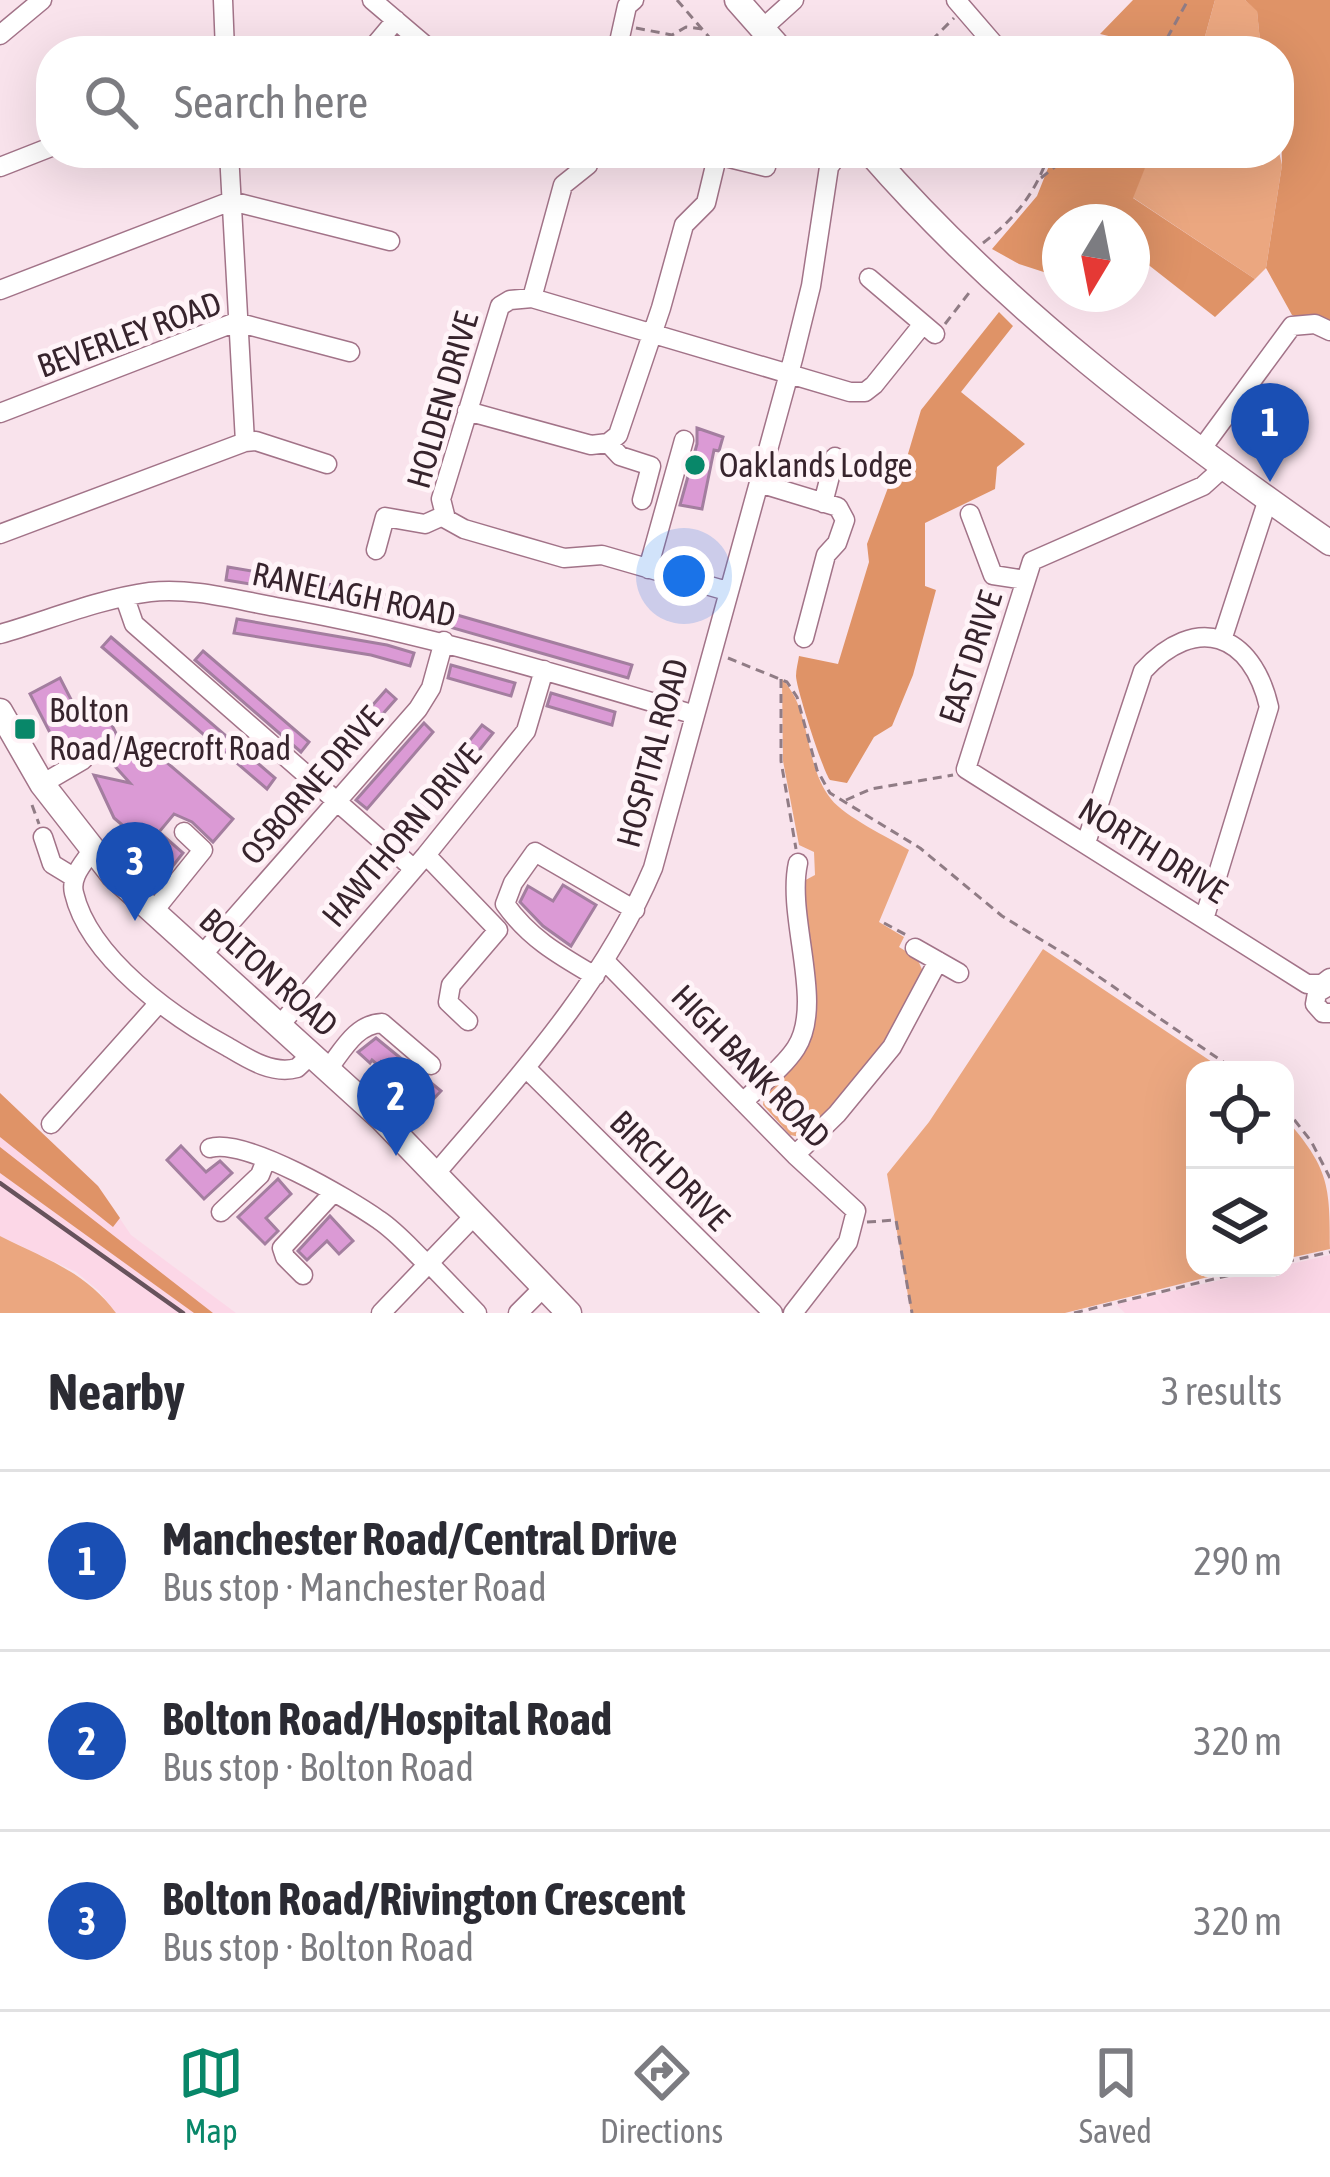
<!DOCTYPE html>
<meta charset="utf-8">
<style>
:root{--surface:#fff;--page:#f7f7f7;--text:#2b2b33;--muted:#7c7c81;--line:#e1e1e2;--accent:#088769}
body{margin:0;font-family:"Asap Condensed",sans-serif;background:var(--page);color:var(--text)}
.controls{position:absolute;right:36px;bottom:36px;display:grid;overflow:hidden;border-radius:24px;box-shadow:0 12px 48px #0002}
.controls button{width:108px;height:108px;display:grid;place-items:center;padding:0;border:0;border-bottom:3px solid var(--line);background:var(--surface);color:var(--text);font:60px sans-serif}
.compass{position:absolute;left:1042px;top:204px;width:108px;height:108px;border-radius:50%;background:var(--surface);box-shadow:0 12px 48px #0002;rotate:190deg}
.you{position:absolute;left:684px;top:576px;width:42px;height:42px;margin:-30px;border:9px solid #fff;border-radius:50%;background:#1a73e8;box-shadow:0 0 0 18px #1a73e833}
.badge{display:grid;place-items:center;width:78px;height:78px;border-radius:50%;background:var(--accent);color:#fff;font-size:39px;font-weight:700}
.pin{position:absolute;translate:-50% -99px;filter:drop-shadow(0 3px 6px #0008)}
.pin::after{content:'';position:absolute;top:63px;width:42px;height:36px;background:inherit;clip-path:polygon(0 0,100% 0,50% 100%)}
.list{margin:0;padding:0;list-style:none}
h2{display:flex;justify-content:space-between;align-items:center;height:156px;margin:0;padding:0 48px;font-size:51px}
h2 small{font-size:39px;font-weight:400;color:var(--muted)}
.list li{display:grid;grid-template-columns:78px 1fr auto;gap:36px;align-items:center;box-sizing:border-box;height:180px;padding:0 48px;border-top:3px solid var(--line)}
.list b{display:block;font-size:45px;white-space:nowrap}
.list p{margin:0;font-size:39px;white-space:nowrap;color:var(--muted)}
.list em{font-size:39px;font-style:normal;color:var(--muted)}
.icon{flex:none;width:66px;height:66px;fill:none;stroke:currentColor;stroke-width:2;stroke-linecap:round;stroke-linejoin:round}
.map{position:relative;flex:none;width:1330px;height:1313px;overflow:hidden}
.search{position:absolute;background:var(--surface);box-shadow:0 12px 48px #0002;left:36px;right:36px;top:36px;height:132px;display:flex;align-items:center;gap:30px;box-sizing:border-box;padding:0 42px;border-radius:48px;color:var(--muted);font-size:45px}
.sheet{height:696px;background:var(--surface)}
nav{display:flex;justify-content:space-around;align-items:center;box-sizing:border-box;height:168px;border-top:3px solid var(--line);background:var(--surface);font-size:33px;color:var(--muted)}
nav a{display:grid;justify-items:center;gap:6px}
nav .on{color:var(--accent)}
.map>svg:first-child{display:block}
</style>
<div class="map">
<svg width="1330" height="1313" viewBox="0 0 1330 1313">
<rect width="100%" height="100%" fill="#f9e3ec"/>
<path fill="#fcd7e7" d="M0,1093L98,1186L131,1235L236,1313H116L99,1291L76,1272L0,1236Z
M1330,1255V1313H1125L1116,1304Z"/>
<path fill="#eba780" d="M1215,0H1245L1257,10L1261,51H1201Z
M1279,152L1282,165L1266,268L1255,279L1132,197L1151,153Z
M782,679C813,711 803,764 831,799C845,817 888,837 909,850L879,922L904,937L899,947L917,958L924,974C902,1015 841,1118 800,1137L790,1135L763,1105C766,1078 793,1067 807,1045C826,1013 804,921 800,883L815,875L814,852L799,845L783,761Z
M1043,949L1224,1070H1195V1268H1244L1065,1313H911L887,1174L929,1122Z
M1285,1118C1329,1168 1330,1185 1330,1249L1285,1259Z
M0,1236C45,1259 85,1271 116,1313H0Z"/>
<path fill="#df9367" d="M1133,0H1215L1201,51H1150L1151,46L1100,34Z
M1245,0H1330V330L1292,315L1266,268L1282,165L1279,51H1261L1257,11Z
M1054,153H1151L1133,198L1255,279L1215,317L1132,252V222H1060V284L1056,276L1019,264L992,249L1037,196Z
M999,312L1013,326L961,392L1025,444L997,467L995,489L925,523V586L936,590L913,675L892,726L874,737L847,783L830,780C823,772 796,687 796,676C796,669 798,663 799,656L838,664L869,562L867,544L892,477L905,464L921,410Z
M0,1093L98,1186L120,1218L113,1227L0,1137Z
M0,1147L213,1313H194L0,1173Z"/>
<path fill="#db9ad5" stroke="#a37e9f" stroke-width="3" d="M697,428L723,437L719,451L714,450L702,509L680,505L697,444Z
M228,567L380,593L632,665L628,678L366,603L226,580Z
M237,619L387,645L414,653L410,666L371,655L234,633Z
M111,637L275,778L267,789L102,647Z
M203,651L309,742L301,752L195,660Z
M451,665L515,683L511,696L448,678Z
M60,678L80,717L102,706L119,739L127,735L143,763L158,755L233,819L213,842L192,822L174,814L159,832L183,853L172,867L114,818L94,775L130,783L94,743L62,756L30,694Z
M386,690L396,699L328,776L318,767Z
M551,693L615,712L612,725L547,706Z
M424,723L433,732L367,809L356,800Z
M482,725L493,733L406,842L395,834Z
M563,885L596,905L571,946L543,926L520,902L528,886L553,901Z
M376,1038L441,1091L421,1112L408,1099L411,1096L406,1091L408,1089L381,1062L379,1066L372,1060L370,1063L358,1052Z
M181,1146L206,1172L220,1161L232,1173L204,1199L167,1160Z
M278,1179L291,1194L266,1218L278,1231L265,1244L238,1217Z
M330,1216L353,1241L339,1254L327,1241L307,1260L298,1251Z"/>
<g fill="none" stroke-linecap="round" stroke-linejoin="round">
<g stroke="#a27388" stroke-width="21">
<path id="minor" d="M223,0L225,51
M372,0L432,51
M956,0L1000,51
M763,28L794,0
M0,35L42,0
M370,51L396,20
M617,51L627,6L634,0
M229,153L245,442
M717,155L766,167
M0,167L51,147
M869,278L935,334
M0,290L231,201L390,241
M532,298L563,185L588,165L591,153
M467,411L591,445L608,443L618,435L661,308L684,225L706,203L718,153
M0,413L236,322L350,352
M608,443L620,456L651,466L642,500
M1200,451L1292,326L1315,324L1330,331
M1223,468L1203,486L1032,561L966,769L1307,984H1322L1330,978
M759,483L838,507L845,520L837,543L826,555L804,638
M823,503L835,457
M970,514L993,575L1026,580
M0,534L245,442L256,441L327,464
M376,550L385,517L425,524L445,515
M648,569L684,440
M727,591L602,555L564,558L464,529L446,519L441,499L500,306L510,300L532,298L850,392H865L874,385L923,324
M125,598L134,624L414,869
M0,634C49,620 99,599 150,592C191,587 236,600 276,607C418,632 555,673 692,714
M1222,640L1268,499
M42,784L83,760
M43,837L52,864L75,878
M1086,843L1143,671C1196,613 1252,633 1269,707L1205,916
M91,852C83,864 70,877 74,893C89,958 174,1018 228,1047C248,1059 273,1075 297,1068L312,1054
M426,855L498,930L451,985L448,1002L468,1021
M153,912L203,850L184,832
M915,948L959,973
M202,955L418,709L431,688L444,641
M605,961L795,1155L856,1211L848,1242L793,1313
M595,976C559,955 529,938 505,904L513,883L535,852L635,910
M1324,989L1317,993L1315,1004L1323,1013H1330
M280,1025L426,855L526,731L544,670
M526,1068L773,1313
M328,1069C343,1050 356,1024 382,1023L431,1065
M743,1102C760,1085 783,1068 796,1048C825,1003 786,918 798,863
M51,1124L158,1004
M210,1148C245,1137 349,1199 379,1220C397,1232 412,1250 427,1264
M795,1155L837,1114L892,1047L938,961
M437,1172C518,1077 604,984 653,868L793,359L811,286L829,167L839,153
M221,1212L260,1175L266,1160
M429,1263L477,1313
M303,1275L285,1257L282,1248L333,1193
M381,1313L476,1214
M518,1313L544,1287"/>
</g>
<g stroke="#a27388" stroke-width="27">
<path id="major" d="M737,0L782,51
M870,153C1002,305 1165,428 1330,543
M0,711L42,784L113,875L381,1118L569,1313"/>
</g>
<path stroke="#907c85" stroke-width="3" stroke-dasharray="9 6" stroke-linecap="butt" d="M677,0L721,51
M636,28L672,35L686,27L703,29
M921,51L954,18
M1160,51L1188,0
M1041,178L1072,153
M983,243C1015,219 1037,191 1049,153
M945,324L972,289
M728,658L787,682L797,697L817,770L830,793L920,848L1002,916L1073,959L1235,1070
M781,679V761L796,849
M846,800L871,789L953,775
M32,805L39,824
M884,923L908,936
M1285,1108L1311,1141L1330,1178
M867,1222L896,1220L912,1313
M1285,1262L1330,1252
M1074,1313L1259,1268"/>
<use href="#minor" stroke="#fff" stroke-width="18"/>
<use href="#major" stroke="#fff" stroke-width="24"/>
<path stroke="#67535c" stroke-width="4.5" d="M0,1183L183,1313"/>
</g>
<g fill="#088769" stroke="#fff4f8" stroke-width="4.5">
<circle cx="695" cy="465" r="12"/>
<rect x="13" y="717" width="24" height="24" rx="6"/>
</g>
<g text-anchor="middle" stroke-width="10" stroke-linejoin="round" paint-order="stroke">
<g font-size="33" fill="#37242d" stroke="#fff4f8">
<text transform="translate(129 334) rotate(-20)" y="12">BEVERLEY ROAD</text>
<text transform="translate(442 400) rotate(-74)" y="12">HOLDEN DRIVE</text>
<text transform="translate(354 594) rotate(12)" y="12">RANELAGH ROAD</text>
<text transform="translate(970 657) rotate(-72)" y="12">EAST DRIVE</text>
<text transform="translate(652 753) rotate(-75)" y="12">HOSPITAL ROAD</text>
<text transform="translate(311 785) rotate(-49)" y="12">OSBORNE DRIVE</text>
<text transform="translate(401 835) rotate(-50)" y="12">HAWTHORN DRIVE</text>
<text transform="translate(1153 850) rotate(32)" y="12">NORTH DRIVE</text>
<text transform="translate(269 972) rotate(42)" y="12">BOLTON ROAD</text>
<text transform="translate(751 1066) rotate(46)" y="12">HIGH BANK ROAD</text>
<text transform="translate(670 1170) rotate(45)" y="12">BIRCH DRIVE</text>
</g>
<g font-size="33" fill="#37242d" stroke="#fff4f8" text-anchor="start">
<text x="719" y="477">Oaklands Lodge</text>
<text x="49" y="722">Bolton<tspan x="49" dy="38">Road/Agecroft Road</tspan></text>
</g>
</g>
</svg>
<div class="controls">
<button><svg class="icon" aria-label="locate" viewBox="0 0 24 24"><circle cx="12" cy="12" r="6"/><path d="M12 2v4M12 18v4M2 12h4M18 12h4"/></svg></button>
<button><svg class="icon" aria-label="layers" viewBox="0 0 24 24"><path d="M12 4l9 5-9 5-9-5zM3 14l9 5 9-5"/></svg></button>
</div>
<svg class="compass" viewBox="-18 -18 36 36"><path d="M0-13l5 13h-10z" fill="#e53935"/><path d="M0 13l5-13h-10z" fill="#7c7c81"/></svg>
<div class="you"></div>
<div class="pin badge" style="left:1270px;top:482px;background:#1a4fb4">1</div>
<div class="pin badge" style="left:396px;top:1156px;background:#1a4fb4">2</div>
<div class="pin badge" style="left:135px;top:921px;background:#1a4fb4">3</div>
<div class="search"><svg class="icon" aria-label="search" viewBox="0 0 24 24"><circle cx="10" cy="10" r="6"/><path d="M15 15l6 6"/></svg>Search here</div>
</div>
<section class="sheet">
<h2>Nearby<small>3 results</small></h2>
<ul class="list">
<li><span class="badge" style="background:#1a4fb4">1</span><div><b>Manchester Road/Central Drive</b><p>Bus stop · Manchester Road</p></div><em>290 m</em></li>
<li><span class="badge" style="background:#1a4fb4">2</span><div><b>Bolton Road/Hospital Road</b><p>Bus stop · Bolton Road</p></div><em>320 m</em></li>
<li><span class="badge" style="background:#1a4fb4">3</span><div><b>Bolton Road/Rivington Crescent</b><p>Bus stop · Bolton Road</p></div><em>320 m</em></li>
</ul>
</section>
<nav>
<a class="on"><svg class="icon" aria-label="map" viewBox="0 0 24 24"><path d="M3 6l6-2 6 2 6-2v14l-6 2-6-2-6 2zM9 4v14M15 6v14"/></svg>Map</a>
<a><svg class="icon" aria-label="directions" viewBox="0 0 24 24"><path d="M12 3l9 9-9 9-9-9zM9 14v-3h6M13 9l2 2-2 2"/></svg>Directions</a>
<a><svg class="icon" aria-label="saved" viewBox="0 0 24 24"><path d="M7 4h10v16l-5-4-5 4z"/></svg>Saved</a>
</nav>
